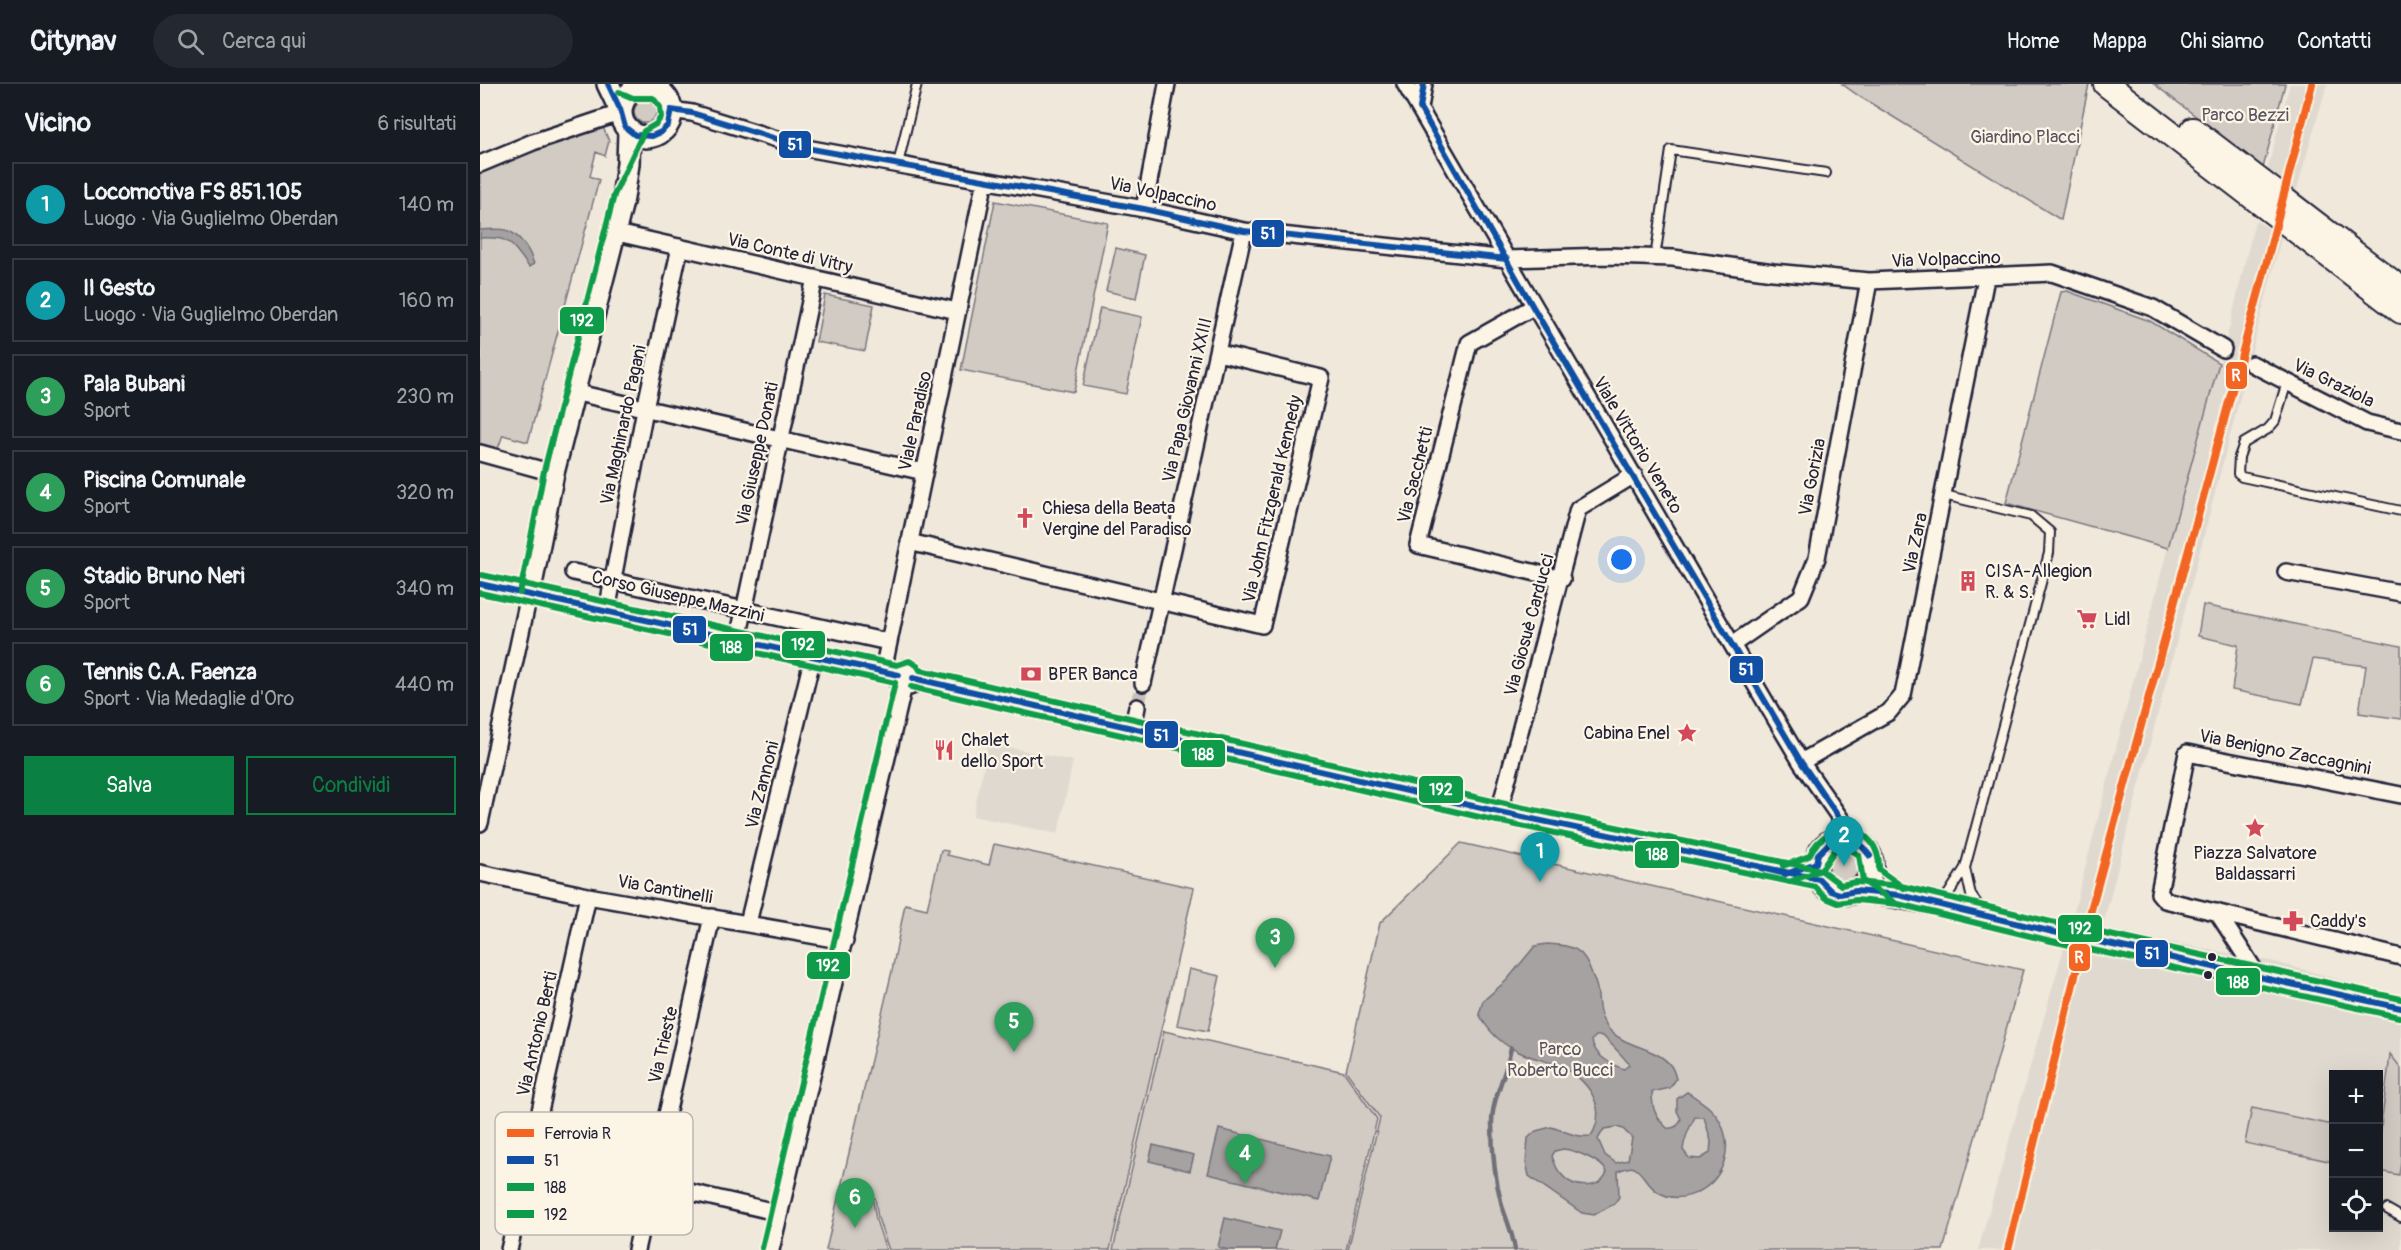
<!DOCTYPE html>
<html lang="it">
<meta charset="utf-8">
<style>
:root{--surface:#171b24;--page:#242831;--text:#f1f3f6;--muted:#9ea1a6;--line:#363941;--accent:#0b8043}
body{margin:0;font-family:Pangolin,sans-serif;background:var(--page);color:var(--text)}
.controls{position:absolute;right:18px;bottom:18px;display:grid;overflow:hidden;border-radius:0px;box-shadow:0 6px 24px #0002}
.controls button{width:54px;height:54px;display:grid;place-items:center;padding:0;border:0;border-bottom:2px solid var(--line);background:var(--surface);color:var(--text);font:30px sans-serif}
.you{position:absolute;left:1142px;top:476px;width:21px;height:21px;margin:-15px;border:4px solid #fff;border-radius:50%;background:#1a73e8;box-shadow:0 0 0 9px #1a73e833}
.badge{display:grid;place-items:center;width:39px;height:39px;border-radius:50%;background:var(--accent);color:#fff;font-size:20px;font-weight:700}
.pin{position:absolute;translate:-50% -50px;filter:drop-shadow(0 2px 3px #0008)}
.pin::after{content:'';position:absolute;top:32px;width:21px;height:18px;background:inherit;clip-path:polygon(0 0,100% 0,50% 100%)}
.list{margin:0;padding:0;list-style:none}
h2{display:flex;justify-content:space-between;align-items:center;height:78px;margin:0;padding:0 24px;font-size:26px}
h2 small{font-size:20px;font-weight:400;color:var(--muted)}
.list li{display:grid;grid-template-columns:39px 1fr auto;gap:18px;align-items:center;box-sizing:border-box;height:84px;margin:0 12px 12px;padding:0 12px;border:2px solid var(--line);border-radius:0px}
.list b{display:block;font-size:22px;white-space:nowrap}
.list p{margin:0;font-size:20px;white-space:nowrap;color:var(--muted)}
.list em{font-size:20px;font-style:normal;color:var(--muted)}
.actions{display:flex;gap:12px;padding:18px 24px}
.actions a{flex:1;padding:14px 0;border:2px solid var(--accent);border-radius:0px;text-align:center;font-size:21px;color:var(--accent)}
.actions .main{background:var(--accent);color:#fff}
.icon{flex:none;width:33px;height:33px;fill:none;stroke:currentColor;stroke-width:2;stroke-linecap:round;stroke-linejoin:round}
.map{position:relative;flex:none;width:1921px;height:1166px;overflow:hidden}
header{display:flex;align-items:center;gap:36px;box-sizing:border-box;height:84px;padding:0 30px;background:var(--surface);border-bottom:2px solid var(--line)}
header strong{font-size:28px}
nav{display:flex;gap:33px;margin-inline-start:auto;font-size:21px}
.search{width:420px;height:54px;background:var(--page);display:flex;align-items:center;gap:15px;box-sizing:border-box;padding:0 21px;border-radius:33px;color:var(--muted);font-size:22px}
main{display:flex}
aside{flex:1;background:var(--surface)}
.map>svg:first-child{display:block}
</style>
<header>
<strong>Citynav</strong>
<div class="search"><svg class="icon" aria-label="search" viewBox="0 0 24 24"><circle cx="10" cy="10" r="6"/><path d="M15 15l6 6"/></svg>Cerca qui</div>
<nav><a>Home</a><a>Mappa</a><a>Chi siamo</a><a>Contatti</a></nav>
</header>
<main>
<aside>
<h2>Vicino<small>6 risultati</small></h2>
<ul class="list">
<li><span class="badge" style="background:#0f9aa8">1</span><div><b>Locomotiva FS 851.105</b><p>Luogo · Via Guglielmo Oberdan</p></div><em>140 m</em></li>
<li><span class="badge" style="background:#0f9aa8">2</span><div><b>Il Gesto</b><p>Luogo · Via Guglielmo Oberdan</p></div><em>160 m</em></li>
<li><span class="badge" style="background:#2e9e5b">3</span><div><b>Pala Bubani</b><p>Sport</p></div><em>230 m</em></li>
<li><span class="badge" style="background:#2e9e5b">4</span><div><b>Piscina Comunale</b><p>Sport</p></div><em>320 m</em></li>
<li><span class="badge" style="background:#2e9e5b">5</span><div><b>Stadio Bruno Neri</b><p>Sport</p></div><em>340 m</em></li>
<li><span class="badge" style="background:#2e9e5b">6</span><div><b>Tennis C.A. Faenza</b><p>Sport · Via Medaglie d'Oro</p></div><em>440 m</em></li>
</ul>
<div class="actions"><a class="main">Salva</a><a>Condividi</a></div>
</aside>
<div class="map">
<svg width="1921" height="1166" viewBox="0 0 1921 1166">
<rect width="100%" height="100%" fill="#efe8db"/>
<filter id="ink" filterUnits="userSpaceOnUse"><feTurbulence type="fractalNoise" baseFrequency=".0167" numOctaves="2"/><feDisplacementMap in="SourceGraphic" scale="12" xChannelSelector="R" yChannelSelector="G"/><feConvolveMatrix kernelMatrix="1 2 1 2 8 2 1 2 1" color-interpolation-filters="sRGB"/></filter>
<g filter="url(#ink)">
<path fill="#e0d9cf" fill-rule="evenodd" d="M1810,0H1847L1816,108L1787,87Z
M1775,137L1802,151L1622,845L1795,878L1921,912V1166H1498L1592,835L1692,447L1750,241ZM1854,990H1898V1144H1854Z
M509,659L593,677L578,750L493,732Z"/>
<path fill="#d1cbc3" stroke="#7a767f" stroke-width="1.5" d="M1362,0H1609L1581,136L1379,12Z
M1674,0H1805L1783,84Z
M154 28a11 11 0 1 1 22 0a11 11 0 1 1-22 0Z
M122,41L129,57L125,72L116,68L110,92L119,96L48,358L23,351L17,367L0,362V86L53,63Z
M515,117L628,139L594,308L481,286Z
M636,164L665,171L656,214L626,207Z
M1587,207L1670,237L1739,279L1688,464L1526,419L1581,208Z
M345,211L394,221L385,267L336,258Z
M620,224L662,233L646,310L603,302Z
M1723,521L1921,562V635L1879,629L1886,582L1833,575L1822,620L1752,606L1758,561L1718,552Z
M981,759L1543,886L1463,1166H868L900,1034L866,987L900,839Z
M514,760L714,804L630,1166H409L398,1134L395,1114L360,1107L412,887L425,820L447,825L461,766L468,767L467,771L509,781Z
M1349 782a15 15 0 1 1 30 0a15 15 0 1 1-30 0Z
M709,885L740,892L728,947L697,941Z
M684,947L864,988L897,1035L866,1166H633Z
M1910,970L1921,984V1077L1919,1091L1899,1087C1898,1048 1906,1009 1910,970Z
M1772,1024L1853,1041V1078L1765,1059Z
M359,1110L393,1117L396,1136L406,1166H346Z"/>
<path fill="#a6a2a2" stroke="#716f79" stroke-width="1.5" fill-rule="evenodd" d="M0,146C8,146 18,144 26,146C40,150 50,167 54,180L49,183C31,160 32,152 0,154Z
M1067,860C1092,861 1104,864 1112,890C1115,897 1118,905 1118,912C1119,925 1120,933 1127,943C1143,964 1176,962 1191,982C1193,985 1195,991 1196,995L1190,1004L1172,1008C1172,1025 1175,1032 1187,1044C1195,1045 1199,1042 1201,1035L1197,1027V1015L1207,1008C1224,1019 1238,1027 1244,1047C1248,1059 1247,1071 1242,1083C1232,1106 1202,1122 1178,1108C1168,1102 1164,1091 1156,1085C1151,1081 1144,1085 1138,1087L1139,1113L1134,1120L1114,1131L1102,1129L1049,1092L1046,1078L1048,1054L1056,1047L1071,1043C1086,1047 1095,1054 1111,1052C1129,1023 1107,994 1079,982C1066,976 1051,974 1039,968C1021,960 1008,947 999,930L1003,917L1027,896L1055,862ZM1116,952H1123C1128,957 1148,977 1149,981L1144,985C1130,980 1114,972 1112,956ZM1215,1033H1224L1231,1057L1230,1069L1220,1075L1209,1074L1203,1066C1204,1056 1210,1042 1215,1033ZM1137,1043L1143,1045L1152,1054L1148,1076L1136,1079L1125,1071L1118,1055L1124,1045ZM1083,1065C1095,1066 1122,1077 1127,1088C1119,1107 1093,1105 1081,1090C1077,1086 1074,1078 1072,1072L1075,1067Z
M739,1045L850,1072L839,1117L728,1090Z
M673,1061L714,1071L710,1087L669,1077Z
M745,1134L800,1147L795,1166H749L738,1163Z"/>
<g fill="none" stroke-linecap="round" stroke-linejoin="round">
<path stroke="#716f79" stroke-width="4.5" d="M1031,964C1027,989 1012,1014 1012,1039C1012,1066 1015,1096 1022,1122C1027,1137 1033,1150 1035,1166"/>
<path stroke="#c6c0bb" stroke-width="15" stroke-dasharray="15 8" stroke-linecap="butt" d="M657,623L663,599"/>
<g stroke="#22223b" stroke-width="12">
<path id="lane" d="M418,80L437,0
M1175,174L1191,66L1346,89
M1807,298L1795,337L1788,345L1764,359L1759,373L1758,390L1762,393L1921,427
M1485,784L1491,811L1502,827
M1459,819L1469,809L1485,784L1569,469L1570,448L1551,432L1464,411
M1907,1125L1921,1133"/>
</g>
<g stroke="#22223b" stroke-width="20">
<path id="street" d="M925,0L1289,624L1321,678L1376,757
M940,24L944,0
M191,26L212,29L326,64L664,125L764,147L1027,175L1128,172L1193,174L1293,188L1389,197L1572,189L1673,224L1743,265
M0,80L53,58L140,29
M664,125L687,0
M133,148L477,227
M1053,223L989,259L938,461L1082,495
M1772,280L1887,339L1921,347
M93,308L444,388
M0,369L73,389
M429,458L782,541L841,294L738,269
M93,488L408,558
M1806,488L1921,509
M127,527L165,325L200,163
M258,555L335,194
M1253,560L1321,513L1337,474L1389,197
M403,587L505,96
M663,599L764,147
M653,643L657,623
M1321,678L1409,628L1423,611L1506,194
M1921,711L1707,669L1679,809L1685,816L1921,873
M1019,728L1098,425L1154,391
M0,739L49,511
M1351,757L1362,738
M0,789L108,812L365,857
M1737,828L1779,893
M268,839L333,572
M171,1099L300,1129
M29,1166L108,812
M156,1166L232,833
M291,1166L424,601"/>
</g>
<g stroke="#22223b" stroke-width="26">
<path id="secondary" d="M128,0L140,25
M141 28a25 25 0 1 1 50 0a25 25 0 1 1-50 0Z
M0,500L419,591L427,586L433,591V596L429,600H423L419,596V591
M49,511L73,389L143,114L148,80L149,47
M433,594L1019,728L1339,795
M1336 782a28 28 0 1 1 56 0a28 28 0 1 1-56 0Z
M1376,807C1444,814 1507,833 1573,848C1689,874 1805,899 1921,924"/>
</g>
<g stroke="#22223b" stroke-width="28">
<path id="primary" d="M1626,0L1921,227
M1713,46L1921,205"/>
</g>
<use href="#lane" stroke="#fcf5e5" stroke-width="8"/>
<use href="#street" stroke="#fcf5e5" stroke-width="15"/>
<use href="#secondary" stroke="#fcf5e5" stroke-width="21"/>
<use href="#primary" stroke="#fcf5e5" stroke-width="24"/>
<g stroke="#fcf5e5" stroke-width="10">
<path id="bus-1" d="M128,0L140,25L145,43L155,51L172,52L181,48L188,41L191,26L212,29L326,64L664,125L764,147L1027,175
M944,0L940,24L1053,223L1321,678L1362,738L1390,772
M0,500L419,591
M433,594L1019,728L1339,795L1351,807L1360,810L1376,807L1419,811L1569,847L1921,924
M1281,784L1306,790L1336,779L1338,770L1351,757L1362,738"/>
</g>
<g stroke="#fcf5e5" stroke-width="10">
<path id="bus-2" d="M0,509L415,599
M431,603L1017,737L1335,803L1346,814L1358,819L1376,816L1418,820L1567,856L1919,933
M1309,798L1341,786L1355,766L1368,764L1379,771L1383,797L1414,818"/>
</g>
<g stroke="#fcf5e5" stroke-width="10">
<path id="bus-3" d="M2,491L417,581L429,577L437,581L440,586L1021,719L1341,786L1361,801L1376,798L1421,802L1571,838L1921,915
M40,509L64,387L134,111L164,47L176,40L181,33L180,23L173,14H153L139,8
M1303,782L1329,772C1348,731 1401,740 1399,786L1424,804
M282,1164L415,599"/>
</g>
<use href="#bus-1" stroke="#114fa4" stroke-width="6"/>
<use href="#bus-2" stroke="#0e9c4a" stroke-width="6"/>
<use href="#bus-3" stroke="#0e9c4a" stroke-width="6"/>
<g stroke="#fcf5e5" stroke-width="12">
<path id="rail-1" d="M1528,1166L1612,822L1781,200L1832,0"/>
</g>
<use href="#rail-1" stroke="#f26522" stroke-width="8"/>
</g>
</g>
<defs>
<g id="church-bare" transform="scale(1.62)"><path d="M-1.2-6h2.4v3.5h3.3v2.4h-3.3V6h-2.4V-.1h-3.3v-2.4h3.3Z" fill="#d1495b" stroke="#fcf5e5" stroke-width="2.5" paint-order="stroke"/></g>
<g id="building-bare" transform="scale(1.62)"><path d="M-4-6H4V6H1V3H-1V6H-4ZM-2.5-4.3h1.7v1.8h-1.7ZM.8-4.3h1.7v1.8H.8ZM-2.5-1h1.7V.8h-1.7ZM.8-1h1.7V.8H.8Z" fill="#d1495b" stroke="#fcf5e5" stroke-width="2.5" paint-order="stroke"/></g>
<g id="supermarket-bare" transform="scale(1.62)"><path d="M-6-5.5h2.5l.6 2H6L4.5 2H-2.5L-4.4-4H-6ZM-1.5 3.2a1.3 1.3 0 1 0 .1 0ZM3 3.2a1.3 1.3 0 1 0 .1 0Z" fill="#d1495b" stroke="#fcf5e5" stroke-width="2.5" paint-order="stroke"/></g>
<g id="bank-bare" transform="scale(1.62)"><path d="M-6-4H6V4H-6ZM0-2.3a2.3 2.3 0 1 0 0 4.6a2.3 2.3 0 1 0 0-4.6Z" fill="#d1495b" stroke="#fcf5e5" stroke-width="2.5" paint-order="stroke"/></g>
<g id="sight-bare" transform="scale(1.62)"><path d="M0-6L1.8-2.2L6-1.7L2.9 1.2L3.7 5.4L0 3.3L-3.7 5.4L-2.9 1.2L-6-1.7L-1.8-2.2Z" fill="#d1495b" stroke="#fcf5e5" stroke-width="2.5" paint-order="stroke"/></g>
<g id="restaurant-bare" transform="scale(1.62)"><path d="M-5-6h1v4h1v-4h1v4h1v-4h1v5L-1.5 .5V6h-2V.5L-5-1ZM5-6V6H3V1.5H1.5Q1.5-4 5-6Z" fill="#d1495b" stroke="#fcf5e5" stroke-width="2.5" paint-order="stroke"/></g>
<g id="pharmacy-bare" transform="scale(1.62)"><path d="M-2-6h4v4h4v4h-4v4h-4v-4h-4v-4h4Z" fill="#d1495b" stroke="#fcf5e5" stroke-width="2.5" paint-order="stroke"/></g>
</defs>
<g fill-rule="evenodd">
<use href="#church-bare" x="545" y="434"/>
<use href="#building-bare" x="1488" y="497"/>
<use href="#supermarket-bare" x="1607" y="535"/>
<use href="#bank-bare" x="551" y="590"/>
<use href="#sight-bare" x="1207" y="649"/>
<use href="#restaurant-bare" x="464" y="666"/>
<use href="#sight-bare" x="1775" y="744"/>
<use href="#pharmacy-bare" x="1813" y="837"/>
</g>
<g fill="#22223b" stroke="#fcf5e5" stroke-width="2">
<circle cx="1732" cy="873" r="5"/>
<circle cx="1728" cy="891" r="5"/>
</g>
<g text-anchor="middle" stroke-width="4.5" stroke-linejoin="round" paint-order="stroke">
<g font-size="18" fill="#575564" stroke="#fcf5e5">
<text x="1765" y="37">Parco Bezzi</text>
<text x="1545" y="59">Giardino Placci</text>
<text x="1080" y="971">Parco<tspan x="1080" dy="21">Roberto Bucci</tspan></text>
</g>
<g font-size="18" fill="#22223b" stroke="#fcf5e5">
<text transform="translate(683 110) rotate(12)" y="6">Via Volpaccino</text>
<text transform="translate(310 169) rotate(13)" y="6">Via Conte di Vitry</text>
<text transform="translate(1466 175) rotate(-2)" y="6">Via Volpaccino</text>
<text transform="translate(1854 299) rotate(26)" y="6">Via Graziola</text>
<text transform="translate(707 316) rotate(-77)" y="6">Via Papa Giovanni XXIII</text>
<text transform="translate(435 337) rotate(-78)" y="6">Viale Paradiso</text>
<text transform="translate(143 341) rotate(-78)" y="6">Via Maghinardo Pagani</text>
<text transform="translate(1158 361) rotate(59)" y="6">Viale Vittorio Veneto</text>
<text transform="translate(277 370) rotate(-78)" y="6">Via Giuseppe Donati</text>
<text transform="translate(935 391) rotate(-76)" y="6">Via Sacchetti</text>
<text transform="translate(1332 393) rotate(-79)" y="6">Via Gorizia</text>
<text transform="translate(792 415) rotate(-77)" y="6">Via John Fitzgerald Kennedy</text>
<text transform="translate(1435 459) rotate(-78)" y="6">Via Zara</text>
<text transform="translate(198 512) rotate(13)" y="6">Corso Giuseppe Mazzini</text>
<text transform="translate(1049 541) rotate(-75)" y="6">Via Giosuè Carducci</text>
<text transform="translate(1805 668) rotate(11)" y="6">Via Benigno Zaccagnini</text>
<text transform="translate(282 701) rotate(-76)" y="6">Via Zannoni</text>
<text transform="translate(185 805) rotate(10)" y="6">Via Cantinelli</text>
<text transform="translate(57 950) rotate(-77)" y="6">Via Antonio Berti</text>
<text transform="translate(183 961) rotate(-77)" y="6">Via Trieste</text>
</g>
<g font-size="18" fill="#22223b" stroke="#fcf5e5" text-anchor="start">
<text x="562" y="430">Chiesa della Beata<tspan x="562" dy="21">Vergine del Paradiso</tspan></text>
<text x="1505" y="493">CISA-Allegion<tspan x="1505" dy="21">R. &amp; S.</tspan></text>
<text x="1624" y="541">Lidl</text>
<text x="568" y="596">BPER Banca</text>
<text x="1190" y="655" text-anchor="end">Cabina Enel</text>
<text x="481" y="662">Chalet<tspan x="481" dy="21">dello Sport</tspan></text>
<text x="1775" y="775" text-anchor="middle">Piazza Salvatore<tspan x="1775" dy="21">Baldassarri</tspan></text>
<text x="1830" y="843">Caddy's</text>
</g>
</g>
<rect x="15" y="1028" width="198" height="123" rx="9" fill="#fcf5e5" stroke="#bbb6b2" stroke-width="1.5"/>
<rect x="27" y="1045" width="27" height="8" fill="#f26522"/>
<rect x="27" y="1072" width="27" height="8" fill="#114fa4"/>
<rect x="27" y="1099" width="27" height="8" fill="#0e9c4a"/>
<rect x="27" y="1126" width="27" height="8" fill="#0e9c4a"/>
<g font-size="16" fill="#22223b">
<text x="64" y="1055">Ferrovia R</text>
<text x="64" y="1082">51</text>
<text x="64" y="1109">188</text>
<text x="64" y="1136">192</text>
</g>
<g stroke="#fcf5e5" stroke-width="2">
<rect x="298" y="46" width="34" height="29" rx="6" fill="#114fa4"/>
<rect x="771" y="135" width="34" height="29" rx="6" fill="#114fa4"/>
<rect x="79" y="222" width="46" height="29" rx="6" fill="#0e9c4a"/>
<rect x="1745" y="277" width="23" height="29" rx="6" fill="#f26522"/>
<rect x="192" y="531" width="35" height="29" rx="6" fill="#114fa4"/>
<rect x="301" y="546" width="45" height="29" rx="6" fill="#0e9c4a"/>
<rect x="229" y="549" width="45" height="29" rx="6" fill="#0e9c4a"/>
<rect x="1249" y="571" width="35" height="29" rx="6" fill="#114fa4"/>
<rect x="664" y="636" width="35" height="29" rx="6" fill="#114fa4"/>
<rect x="700" y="655" width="46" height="29" rx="6" fill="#0e9c4a"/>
<rect x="938" y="691" width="46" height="29" rx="6" fill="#0e9c4a"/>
<rect x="1154" y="756" width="46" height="29" rx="6" fill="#0e9c4a"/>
<rect x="1577" y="830" width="46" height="29" rx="6" fill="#0e9c4a"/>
<rect x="1655" y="855" width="34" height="29" rx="6" fill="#114fa4"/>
<rect x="1588" y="859" width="23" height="29" rx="6" fill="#f26522"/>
<rect x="326" y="867" width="45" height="29" rx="6" fill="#0e9c4a"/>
<rect x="1735" y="883" width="46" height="29" rx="6" fill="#0e9c4a"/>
</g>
<g font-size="16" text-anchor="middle" font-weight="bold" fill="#fff">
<text x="315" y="66">51</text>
<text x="788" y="155">51</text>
<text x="102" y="242">192</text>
<text x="1756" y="297">R</text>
<text x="210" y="551">51</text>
<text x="323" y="566">192</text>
<text x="251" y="569">188</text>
<text x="1266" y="591">51</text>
<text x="681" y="657">51</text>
<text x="723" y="676">188</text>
<text x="961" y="711">192</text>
<text x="1177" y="776">188</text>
<text x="1600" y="850">192</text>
<text x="1672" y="875">51</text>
<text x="1599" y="879">R</text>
<text x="348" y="887">192</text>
<text x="1758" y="904">188</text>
</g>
</svg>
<div class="controls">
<button>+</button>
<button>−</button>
<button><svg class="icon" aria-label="locate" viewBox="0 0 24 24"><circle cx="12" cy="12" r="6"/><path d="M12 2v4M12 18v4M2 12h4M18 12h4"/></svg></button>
</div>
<div class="you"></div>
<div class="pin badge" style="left:1060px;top:798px;background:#0f9aa8">1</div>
<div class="pin badge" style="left:1364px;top:782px;background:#0f9aa8">2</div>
<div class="pin badge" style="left:795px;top:884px;background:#2e9e5b">3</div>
<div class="pin badge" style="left:765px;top:1100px;background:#2e9e5b">4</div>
<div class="pin badge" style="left:534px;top:968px;background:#2e9e5b">5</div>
<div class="pin badge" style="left:375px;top:1144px;background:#2e9e5b">6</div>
</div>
</main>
